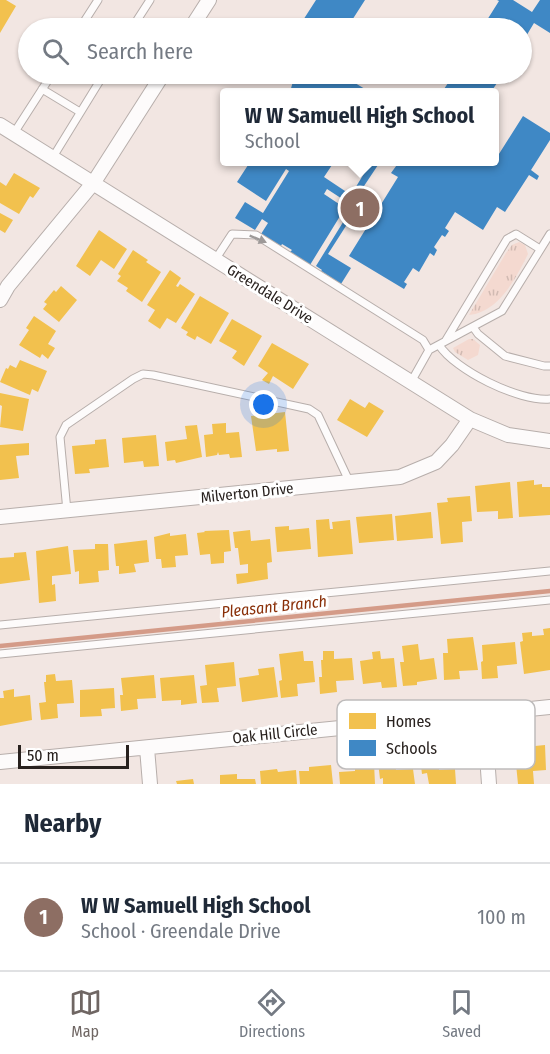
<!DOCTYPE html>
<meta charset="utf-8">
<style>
:root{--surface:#fff;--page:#f6f6f7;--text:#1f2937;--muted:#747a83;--line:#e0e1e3;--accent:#6f6663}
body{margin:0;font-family:"Fira Sans Condensed",sans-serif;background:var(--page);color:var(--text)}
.scale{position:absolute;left:18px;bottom:15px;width:111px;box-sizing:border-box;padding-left:6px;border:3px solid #28211e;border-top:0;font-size:16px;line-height:21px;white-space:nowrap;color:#28211e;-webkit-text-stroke:4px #fff;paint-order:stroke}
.you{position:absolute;left:264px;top:405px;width:21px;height:21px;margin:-15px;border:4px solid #fff;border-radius:50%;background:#1a73e8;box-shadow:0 0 0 9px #1a73e833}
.badge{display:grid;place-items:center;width:39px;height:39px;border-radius:50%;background:var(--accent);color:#fff;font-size:20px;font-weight:700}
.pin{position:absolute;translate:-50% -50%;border:3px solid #fff;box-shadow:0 2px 6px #0006}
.popup{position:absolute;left:220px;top:88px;width:279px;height:78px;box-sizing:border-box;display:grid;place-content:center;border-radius:6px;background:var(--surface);filter:drop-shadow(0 2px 4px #0005);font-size:20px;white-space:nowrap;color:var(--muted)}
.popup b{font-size:22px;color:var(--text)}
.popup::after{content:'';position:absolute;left:50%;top:100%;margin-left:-12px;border:12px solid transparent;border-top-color:var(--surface)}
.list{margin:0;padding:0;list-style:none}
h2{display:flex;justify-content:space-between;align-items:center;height:78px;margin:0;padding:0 24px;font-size:26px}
h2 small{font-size:20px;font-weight:400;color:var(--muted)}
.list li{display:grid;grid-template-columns:39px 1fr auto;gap:18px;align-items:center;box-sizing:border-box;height:108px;padding:0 24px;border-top:2px solid var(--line)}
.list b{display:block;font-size:22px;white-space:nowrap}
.list p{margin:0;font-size:20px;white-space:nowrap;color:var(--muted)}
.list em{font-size:20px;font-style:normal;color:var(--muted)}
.icon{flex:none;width:33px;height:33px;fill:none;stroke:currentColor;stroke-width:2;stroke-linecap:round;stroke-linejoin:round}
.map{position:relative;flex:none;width:550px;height:784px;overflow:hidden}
.search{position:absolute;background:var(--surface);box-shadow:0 2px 4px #0004;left:18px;right:18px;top:18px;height:66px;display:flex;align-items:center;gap:15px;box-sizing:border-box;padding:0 21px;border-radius:33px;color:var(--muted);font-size:22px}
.sheet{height:186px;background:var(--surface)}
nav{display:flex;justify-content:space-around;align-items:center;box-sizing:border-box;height:84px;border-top:2px solid var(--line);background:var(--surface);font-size:16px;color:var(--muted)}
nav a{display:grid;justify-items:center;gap:3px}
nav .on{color:var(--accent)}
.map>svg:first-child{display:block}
</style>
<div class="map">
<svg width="550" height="784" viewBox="0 0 550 784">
<defs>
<pattern id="grass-tufts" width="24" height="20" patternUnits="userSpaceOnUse" patternTransform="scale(1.5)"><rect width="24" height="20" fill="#f4d9d0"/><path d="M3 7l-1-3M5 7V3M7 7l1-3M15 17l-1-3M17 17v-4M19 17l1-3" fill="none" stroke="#d1bab2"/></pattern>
</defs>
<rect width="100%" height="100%" fill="#f2e6e2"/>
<path fill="url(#grass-tufts)" d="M519,242L525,245L528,254C516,278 499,312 469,315L506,253L512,245Z
M469,339H473L480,345L478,355L468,360L455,352L453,348Z"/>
<path fill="#f2c14e" d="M0,0H6L16,6L0,33Z
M14,173L40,188L33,198L30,196L19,214L0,203V182L6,186Z
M0,213L13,220L5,233L0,230Z
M99,230L127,249L114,269L101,260L90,276L76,266Z
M133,250L148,260L146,262L161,272L142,302L126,291L128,288L117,281L121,276L118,274Z
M170,270L181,278L176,286L178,287L180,284L195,294L176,323L167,318L160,329L148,321L155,310L147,305Z
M61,286L77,300L59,322L43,309L47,304L44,302L54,290L56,292Z
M200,296L229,313L211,344L197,336L195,340L186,335L188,332L181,328Z
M34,316L56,331L48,344L55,348L48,359L42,354L40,358L19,345L29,330L26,328Z
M232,319L262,336L244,366L232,358L237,351L219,341Z
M272,343L309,364L293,389L273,376L269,384L262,380L268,373L258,366Z
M20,360L47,371L38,392L32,389L30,395L0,382L6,368L8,369L10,365L16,368Z
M0,393L29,399L23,431L0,427L2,406L0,405Z
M350,399L365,408L369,402L384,411L367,437L337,420Z
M285,412L289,451L277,452V449L256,451L251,416Z
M226,423V433L239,432L242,457L230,458L229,454L219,455L218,452L217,455L206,457L204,435L213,434L212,424Z
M197,425L202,457L176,463L175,460L167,461L165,442L187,439L185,426Z
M156,435L159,466L144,467L143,461L124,463L122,438Z
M106,439L109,467L89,469L90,473L75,474L72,446L95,444V440Z
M29,443V455L16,456L19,478L0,480V445Z
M534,480V485L542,484V487H550V515L519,517L517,482Z
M510,482L513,518L498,519V511L477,512L475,486Z
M470,496L472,521L462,522L463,542L441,544L437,503L448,502L447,498Z
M431,512L433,538L397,541L395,516Z
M392,514L394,540L359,543L356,517Z
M329,519L330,529H333L332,522L350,520L353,554L318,557L316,520Z
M289,526V530L309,528L311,549L277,552L275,527Z
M229,530L231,551L224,552V563L211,564L210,554L200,555L197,533L205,532L204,531Z
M250,530L251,541L270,539L272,562L267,563L268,579L237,584L236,574L248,573V564L240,565L238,548H235L233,532Z
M170,533V536L186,534L188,555L175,556L176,567L162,568L161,559H156L154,537Z
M147,540L149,562L134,564L136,572L119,574V566H116L114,544Z
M95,544H108L109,570L98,571L99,582L79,584V571L75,572L73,550L95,549Z
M68,546L71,574L52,576V585L55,584L56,601L39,603L36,551Z
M26,552L30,580L0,584V558L14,557V553Z
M550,628V670L524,674L520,642L523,641L522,633L532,632V636L544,635L543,629Z
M473,637L478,670L459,671L460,679L444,680L443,653H448L447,639Z
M515,642L517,664L497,666L498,678L482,679L481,662L483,661L482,645Z
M418,644L420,660L434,658L437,679L417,682V685L403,686L400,662H404L402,646Z
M303,651L304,661H313L315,682L297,684L298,696L281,698L279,681L282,680L279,654Z
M323,651H334V659L352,658L354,680L336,681L337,692L320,694L319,677H322L321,660H323Z
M380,651L381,659L394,658L397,687L382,688L381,682L363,684L360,661L373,659L372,652Z
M234,662L236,686L217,688L219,702L202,703L200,686L207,685L205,665Z
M274,667L278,697L242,702L239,678L259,675L258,669Z
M55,674L56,681L72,680L74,703L57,704L58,718L41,720L39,703L46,702L44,682H46V675Z
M154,675L156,698L137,699L138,709L121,711L120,695H123L121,678Z
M194,675L197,703L181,705V700L162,701L160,678Z
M114,688L115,708L101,709L102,716L80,717V690Z
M14,689V697L30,695L32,720L0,726V698H4L3,691Z
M535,742V746L545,745L546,770L533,771L534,784H518L514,744Z
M437,756L439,770L455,769L456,784H429L427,773L422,774L420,758Z
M395,760L396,770L413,769L415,784H383V778L380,779L378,762Z
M374,763L375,784H340L339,772L355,771V764Z
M331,765L333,784H300L299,771H309V767Z
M277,769L278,772L296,770L297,784H261L260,771Z
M237,774V779H255L256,784H220V775Z
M193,779L194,784H177L176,781Z"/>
<path fill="#3f88c5" d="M316,0H365L347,28H298Z
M497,0H513L532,12L540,0H550V33L534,23L522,43V28H482L499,1Z
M295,74H340L370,92H290Z
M454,74H503L491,92H442Z
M523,116L550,133V140L531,170L539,176L537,180L529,175L505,212L497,207L483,230L455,212L445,228L449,231L445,237L442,235L434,247L437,250L434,256L430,253L419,272L413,268L404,282L407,284L404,289L349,256L398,177L391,173L399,162H486L492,165Z
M250,162H334L324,177L351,195L371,162H380L354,201L360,204L328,254L351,268L341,284L321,271L322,270L316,266L353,206L327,189L324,194L345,208L310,265L290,252L292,250L282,244L281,246L261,234L268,223L262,219L255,230L235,218L245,202L263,213L289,171L286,169L266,201L237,182Z"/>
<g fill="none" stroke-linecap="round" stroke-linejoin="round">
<path stroke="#d49b88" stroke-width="4.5" d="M0,646L550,591"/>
<g stroke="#b7aeab" stroke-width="9">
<path id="lane" d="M80,28L98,0
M132,28L150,0
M42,89L80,112
M14,133L52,74
M53,157L104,74
M215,260L232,234L256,235L423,340L429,350
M473,327L478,334L505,356L544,366H550
M446,340L507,239L516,234L540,249
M439,345C455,370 519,402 550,399
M411,382L429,350L502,311L550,234
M67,511L60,437L66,425L133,379L143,374L153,375L309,409L318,415L350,483
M0,625L550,571
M0,654L550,600"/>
</g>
<g stroke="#b7aeab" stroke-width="16">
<path id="street" d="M191,28L209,0
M0,125L470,419L508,435L550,441
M0,300L8,286L94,182L163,74
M0,517L400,477L436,462L452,445L470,419
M484,713L489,784
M147,748L150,784
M0,762L550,707"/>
</g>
<use href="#lane" stroke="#fdfbfb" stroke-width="7"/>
<use href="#street" stroke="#fdfbfb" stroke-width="14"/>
</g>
<defs><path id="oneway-solid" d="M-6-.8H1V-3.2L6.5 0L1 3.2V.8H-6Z" transform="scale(1.5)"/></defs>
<use fill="#9d9998" href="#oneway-solid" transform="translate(258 239) rotate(22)"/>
<g text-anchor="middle" stroke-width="6" stroke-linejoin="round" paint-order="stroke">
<g font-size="15" fill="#28211e" stroke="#fff">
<text transform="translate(270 294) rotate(32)" y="5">Greendale Drive</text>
<text transform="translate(247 493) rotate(-6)" y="5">Milverton Drive</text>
<text transform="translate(275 734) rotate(-6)" y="5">Oak Hill Circle</text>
</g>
<g font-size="16" font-style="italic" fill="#8a2f08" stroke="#fff">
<text transform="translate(274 606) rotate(-6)" y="6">Pleasant Branch</text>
</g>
</g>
<rect x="337" y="700" width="198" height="69" rx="9" fill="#fff" stroke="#bebcbc" stroke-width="1.5"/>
<rect x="349" y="713" width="27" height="16" fill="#f2c14e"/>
<rect x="349" y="740" width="27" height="16" fill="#3f88c5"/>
<g font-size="16" fill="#28211e">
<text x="386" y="727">Homes</text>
<text x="386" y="754">Schools</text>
</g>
</svg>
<div class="scale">50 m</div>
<div class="you"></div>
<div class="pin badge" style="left:360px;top:208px;background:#8d6e63">1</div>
<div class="popup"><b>W W Samuell High School</b>School</div>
<div class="search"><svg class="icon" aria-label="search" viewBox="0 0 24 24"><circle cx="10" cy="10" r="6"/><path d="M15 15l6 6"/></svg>Search here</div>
</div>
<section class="sheet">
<h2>Nearby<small></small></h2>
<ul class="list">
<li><span class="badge" style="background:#8d6e63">1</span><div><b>W W Samuell High School</b><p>School · Greendale Drive</p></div><em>100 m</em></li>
</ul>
</section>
<nav>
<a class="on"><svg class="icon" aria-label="map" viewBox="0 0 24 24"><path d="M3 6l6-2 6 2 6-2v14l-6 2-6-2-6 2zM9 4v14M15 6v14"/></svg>Map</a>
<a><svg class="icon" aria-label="directions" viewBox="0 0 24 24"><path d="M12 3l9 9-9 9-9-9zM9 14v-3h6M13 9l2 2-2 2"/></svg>Directions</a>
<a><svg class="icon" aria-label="saved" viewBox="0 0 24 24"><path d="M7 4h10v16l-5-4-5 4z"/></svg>Saved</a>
</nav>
